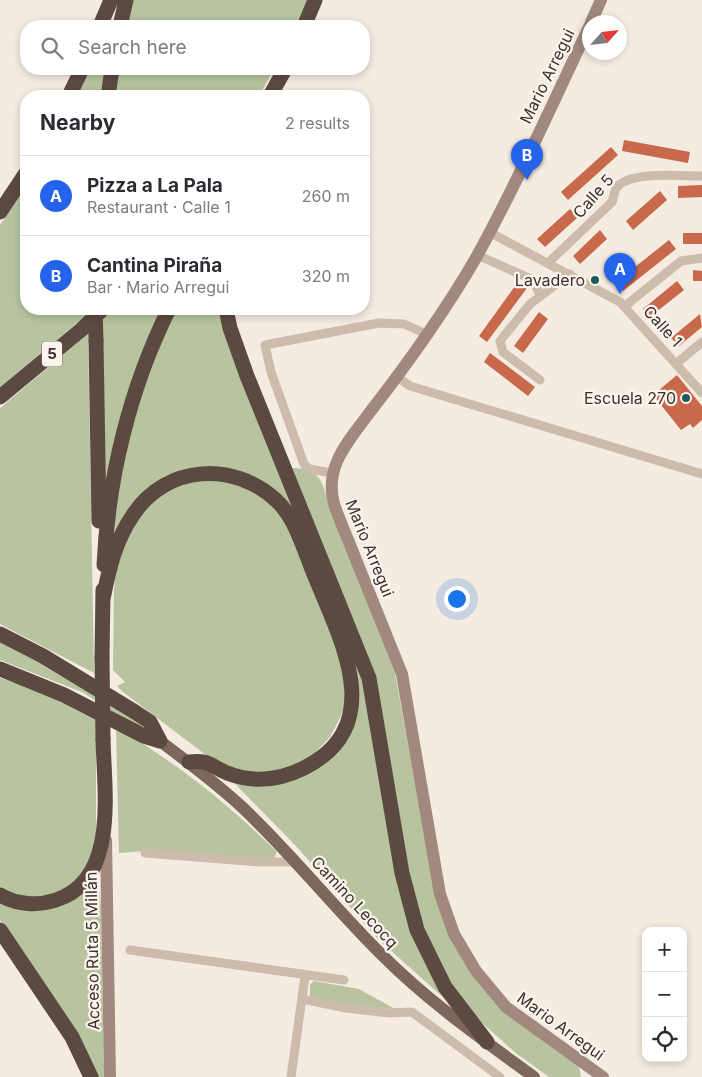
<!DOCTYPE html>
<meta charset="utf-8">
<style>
:root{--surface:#fff;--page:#f7f7f7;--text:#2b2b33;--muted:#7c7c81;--line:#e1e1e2;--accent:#2563eb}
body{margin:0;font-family:Inter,sans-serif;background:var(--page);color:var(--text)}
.controls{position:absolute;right:15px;bottom:15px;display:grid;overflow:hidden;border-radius:10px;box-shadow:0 2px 8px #0003}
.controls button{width:45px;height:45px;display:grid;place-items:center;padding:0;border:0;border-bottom:1px solid var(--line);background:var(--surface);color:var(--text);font:25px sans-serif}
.compass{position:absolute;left:582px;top:15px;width:45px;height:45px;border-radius:50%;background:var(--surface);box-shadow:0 2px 8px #0003;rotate:63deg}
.you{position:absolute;left:456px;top:598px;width:18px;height:18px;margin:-12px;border:4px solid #fff;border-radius:50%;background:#1a73e8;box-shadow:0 0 0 8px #1a73e833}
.badge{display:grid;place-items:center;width:32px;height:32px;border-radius:50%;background:var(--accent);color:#fff;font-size:16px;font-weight:700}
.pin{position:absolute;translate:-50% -41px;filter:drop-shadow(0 1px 2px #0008)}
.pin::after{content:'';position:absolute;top:26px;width:18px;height:15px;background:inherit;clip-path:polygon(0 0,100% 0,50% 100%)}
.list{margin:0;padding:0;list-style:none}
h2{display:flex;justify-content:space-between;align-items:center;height:65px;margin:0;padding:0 20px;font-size:21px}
h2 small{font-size:16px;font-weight:400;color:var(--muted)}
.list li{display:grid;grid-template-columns:32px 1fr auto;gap:15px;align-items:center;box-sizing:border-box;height:80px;padding:0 20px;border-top:1px solid var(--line)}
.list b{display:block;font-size:19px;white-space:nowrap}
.list p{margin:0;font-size:16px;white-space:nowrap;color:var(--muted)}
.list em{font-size:16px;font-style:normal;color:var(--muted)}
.icon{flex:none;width:28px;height:28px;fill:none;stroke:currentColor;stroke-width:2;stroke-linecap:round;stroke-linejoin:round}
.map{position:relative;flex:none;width:702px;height:1077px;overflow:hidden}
.search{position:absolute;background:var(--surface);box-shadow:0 2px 8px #0003;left:20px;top:20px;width:350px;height:55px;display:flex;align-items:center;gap:12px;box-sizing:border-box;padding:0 18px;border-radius:20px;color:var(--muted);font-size:19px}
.panel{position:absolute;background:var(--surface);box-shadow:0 2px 8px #0003;left:20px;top:90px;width:350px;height:225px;border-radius:20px}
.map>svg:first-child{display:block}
</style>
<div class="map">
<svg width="702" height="1077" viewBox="0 0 702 1077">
<rect width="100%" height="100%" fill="#f4ebe1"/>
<path fill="#b8c4a0" d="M130,0H307L295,26H124Z
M88,69H105L100,96H77Z
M115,69H274L259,96H111Z
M26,187V309H88V314L0,387V225Z
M114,309H164L153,333L105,533L102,321Z
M174,309H223L361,672L382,788L446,1000L378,939L296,846L235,784L253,786L271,785L328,759L358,687L357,670L350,651L270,489L180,473L117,537L112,535L113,517L134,415Z
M88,334L94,673L0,624V408Z
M291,468C320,467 323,482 329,506L395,673L433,882L471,972L579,1067L581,1077H549L517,1054L473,1015L452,988L417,918L380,710Z
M216,478L262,494L287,523L343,663L345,703L341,716L330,737L313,755L288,769L252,775L219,765L123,692L117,686L125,682L113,670L114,590L116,568L126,535L148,504L174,486Z
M0,642L47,666L135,717L143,726L133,725L82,692L0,660Z
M0,678L61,698L96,714V845L92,862L66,891L31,900L0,889Z
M116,727C179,765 225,801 277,852L272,861L146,851L119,853Z
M97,873L101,905L104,1077H96L70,1021L0,920V899L30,909Z
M314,981L359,989L395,1009L335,1003L310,997V985Z"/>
<path fill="#c8694b" d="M624,140L690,152L688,163L622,151Z
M611,147L618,155L568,200L561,192Z
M702,185V197L678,198V186Z
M660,191L667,200L633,230L626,221Z
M570,209L578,217L545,247L537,239Z
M600,230L607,239L580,264L573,256Z
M683,233H702V244H683Z
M669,240L676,249L623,291L616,282Z
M693,270L702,271V281H693Z
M677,281L684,290L650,317L643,309Z
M518,282L527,288L487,342L479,336Z
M539,312L548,319L523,353L514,346Z
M700,314L702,327L679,346L671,338Z
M490,353L535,387L528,396L484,362Z
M677,375L702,406V420L693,428L690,424L681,430L653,395Z"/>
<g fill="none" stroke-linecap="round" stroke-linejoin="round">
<path stroke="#cdbbac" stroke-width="9" d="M489,232L620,302L702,393
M477,255L529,278L534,282L540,295
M548,263L612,202C614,197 614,191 617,187C631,171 681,176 702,176
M625,306L681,261L702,258
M677,363L702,342
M397,377L410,386L702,474
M540,380L503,352L500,341L530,304L570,274
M332,473L309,469L304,464L271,372L265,345L379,323L404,324L426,334
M145,853L259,862H296
M130,950L344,980
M302,999L346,1008L389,1013L412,1012L500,1077
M291,1077L305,976"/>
<path stroke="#a18a7d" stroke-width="12" d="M591,22L601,0
M590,25C553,102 518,182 477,256C446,310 408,363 370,412C348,442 321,469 336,510L402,674L440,894L454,934L476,971L506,1007L603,1077
M106,840L110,1077"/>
<path stroke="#7d675c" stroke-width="12" d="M160,741C188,762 216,783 242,807C292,854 334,908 383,956C429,1002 482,1039 534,1077"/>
<path stroke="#5c4a42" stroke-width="15" d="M100,26L111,0
M120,26L126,0
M304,26L315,0
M69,96L82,69
M108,96L112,69
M270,96L285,69
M0,212L26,173
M226,309L230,328L247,376L369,678L402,873L417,930L445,987L487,1042
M96,341L99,521
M0,397L81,330L103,309
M104,565C108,477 130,388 169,309
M103,599C109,569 115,541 133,515C166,464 235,461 277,501C297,520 305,554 316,579C341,641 388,726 304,768C280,780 253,783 227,773C209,765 210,760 189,762
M0,634L43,656L135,712L150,722L160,741
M102,658L103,590
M0,669L64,695L144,736L160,741
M0,895C17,905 38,906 56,900C119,880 104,790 103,739
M0,930L72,1037L91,1077"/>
<path stroke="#5c4a42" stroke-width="15" d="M95,309L96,341
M102,658L103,739"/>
</g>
<g fill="#1f5a5e" stroke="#fbf5ee" stroke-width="2">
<circle cx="595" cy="280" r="5"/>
<circle cx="686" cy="398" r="5"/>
</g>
<g text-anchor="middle" stroke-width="4.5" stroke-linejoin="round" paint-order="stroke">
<rect fill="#fbf5ee" stroke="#756b66" stroke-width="1" x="42" y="341.5" width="20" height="25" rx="4"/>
<g font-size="15" font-weight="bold" fill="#3b302b">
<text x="52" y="359">5</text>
</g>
<g font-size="16" fill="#3b302b" stroke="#fbf5ee">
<text transform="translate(547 76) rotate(-64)" y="6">Mario Arregui</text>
<text transform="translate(593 196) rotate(-49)" y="6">Calle 5</text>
<text transform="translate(663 326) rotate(48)" y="6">Calle 1</text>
<text transform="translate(370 548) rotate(68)" y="6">Mario Arregui</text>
<text transform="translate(355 902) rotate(47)" y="6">Camino Lecocq</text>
<text transform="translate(92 951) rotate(-91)" y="6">Acceso Ruta 5 Millán</text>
<text transform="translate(561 1026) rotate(36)" y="6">Mario Arregui</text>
</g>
<g font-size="16" fill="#3b302b" stroke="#fbf5ee" text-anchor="end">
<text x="585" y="286">Lavadero</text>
<text x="676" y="404">Escuela 270</text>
</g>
</g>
</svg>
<div class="controls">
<button>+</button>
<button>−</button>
<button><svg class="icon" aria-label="locate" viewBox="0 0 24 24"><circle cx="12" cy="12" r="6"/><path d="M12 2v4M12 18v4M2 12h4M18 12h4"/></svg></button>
</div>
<svg class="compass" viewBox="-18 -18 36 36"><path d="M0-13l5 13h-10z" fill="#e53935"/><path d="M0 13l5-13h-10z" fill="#7c7c81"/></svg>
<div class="you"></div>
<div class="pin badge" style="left:620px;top:294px">A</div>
<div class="pin badge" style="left:527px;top:180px">B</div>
<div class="search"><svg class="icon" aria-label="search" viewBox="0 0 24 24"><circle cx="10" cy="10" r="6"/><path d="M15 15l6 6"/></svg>Search here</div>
<section class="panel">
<h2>Nearby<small>2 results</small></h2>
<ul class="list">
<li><span class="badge">A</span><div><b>Pizza a La Pala</b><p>Restaurant · Calle 1</p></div><em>260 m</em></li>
<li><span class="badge">B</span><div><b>Cantina Piraña</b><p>Bar · Mario Arregui</p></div><em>320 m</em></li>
</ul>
</section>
</div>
